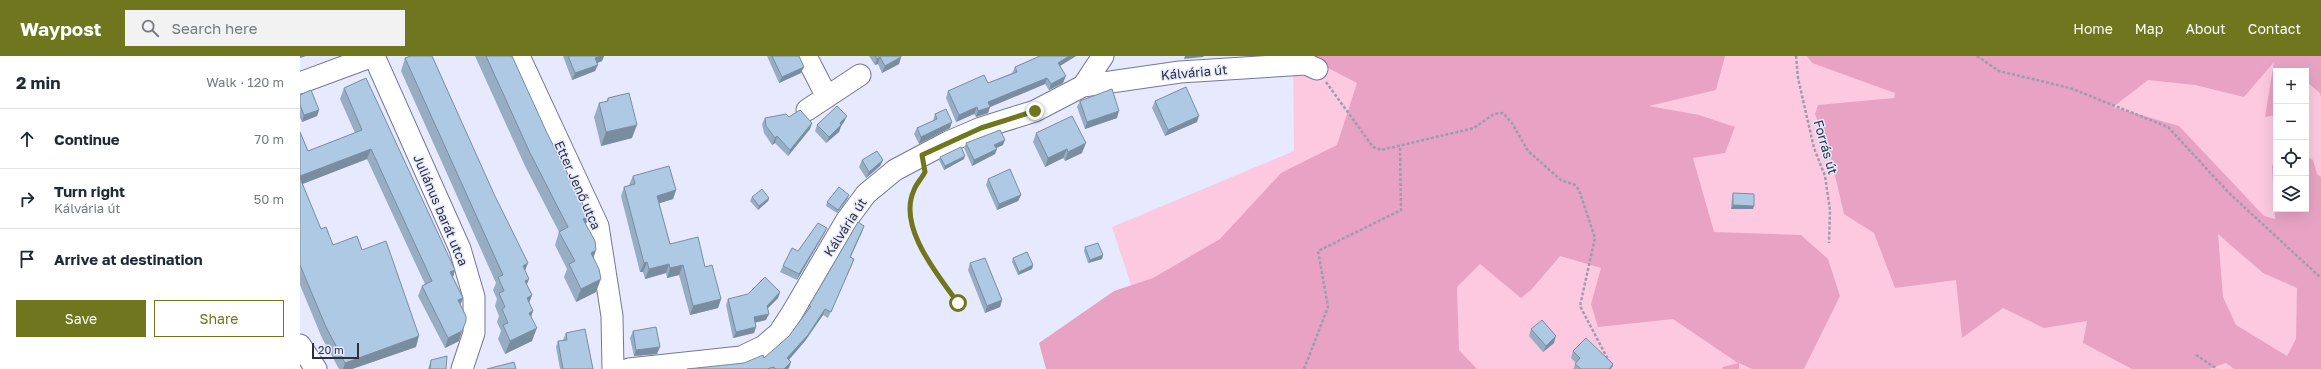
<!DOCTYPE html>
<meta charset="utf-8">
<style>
:root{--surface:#fff;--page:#f2f2f3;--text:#1f2937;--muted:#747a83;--line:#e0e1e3;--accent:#70761e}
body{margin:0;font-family:"Golos Text",sans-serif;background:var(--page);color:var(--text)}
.controls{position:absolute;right:12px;top:12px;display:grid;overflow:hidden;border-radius:0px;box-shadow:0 4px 16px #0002}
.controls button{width:36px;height:36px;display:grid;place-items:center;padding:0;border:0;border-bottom:1px solid var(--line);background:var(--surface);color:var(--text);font:20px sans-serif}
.scale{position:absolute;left:12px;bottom:10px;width:47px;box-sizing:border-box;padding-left:4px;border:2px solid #2f303d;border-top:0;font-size:11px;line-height:14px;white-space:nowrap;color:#2f303d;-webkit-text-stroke:3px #e7e9ff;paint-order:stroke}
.stop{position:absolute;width:12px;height:12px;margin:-9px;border:3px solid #70761e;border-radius:50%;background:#fff}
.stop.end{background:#70761e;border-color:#fff;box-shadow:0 1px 4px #0008}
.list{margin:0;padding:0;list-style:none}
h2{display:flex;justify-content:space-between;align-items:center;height:52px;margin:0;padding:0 16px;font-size:17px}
h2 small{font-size:13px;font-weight:400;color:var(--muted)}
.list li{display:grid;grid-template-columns:26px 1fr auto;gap:12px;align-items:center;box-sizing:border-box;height:60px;padding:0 16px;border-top:1px solid var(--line)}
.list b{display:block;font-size:15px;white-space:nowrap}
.list p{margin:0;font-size:13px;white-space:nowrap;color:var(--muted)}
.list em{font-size:13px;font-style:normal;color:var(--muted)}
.actions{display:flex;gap:8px;padding:12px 16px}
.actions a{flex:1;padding:9px 0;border:1px solid var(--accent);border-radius:0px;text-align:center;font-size:14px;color:var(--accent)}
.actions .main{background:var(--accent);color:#fff}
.icon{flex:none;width:22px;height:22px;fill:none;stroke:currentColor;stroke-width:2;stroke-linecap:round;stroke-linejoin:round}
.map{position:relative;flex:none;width:2021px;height:313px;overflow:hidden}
header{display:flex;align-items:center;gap:24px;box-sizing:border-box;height:56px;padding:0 20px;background:var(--accent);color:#fff}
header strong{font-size:19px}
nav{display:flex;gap:22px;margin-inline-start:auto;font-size:14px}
.search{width:280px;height:36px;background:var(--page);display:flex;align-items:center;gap:10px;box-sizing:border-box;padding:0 14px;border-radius:0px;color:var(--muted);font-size:15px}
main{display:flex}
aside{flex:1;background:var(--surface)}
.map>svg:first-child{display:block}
</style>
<header>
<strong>Waypost</strong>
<div class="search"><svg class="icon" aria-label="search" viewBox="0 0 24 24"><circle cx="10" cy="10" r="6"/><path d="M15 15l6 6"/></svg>Search here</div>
<nav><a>Home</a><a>Map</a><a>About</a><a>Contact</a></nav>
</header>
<main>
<aside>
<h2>2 min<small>Walk · 120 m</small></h2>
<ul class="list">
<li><svg class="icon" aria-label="ahead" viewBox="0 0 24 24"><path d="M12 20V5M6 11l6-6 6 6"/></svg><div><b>Continue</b></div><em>70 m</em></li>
<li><svg class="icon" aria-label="right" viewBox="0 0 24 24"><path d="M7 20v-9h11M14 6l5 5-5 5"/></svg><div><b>Turn right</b><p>Kálvária út</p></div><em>50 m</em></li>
<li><svg class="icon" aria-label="arrive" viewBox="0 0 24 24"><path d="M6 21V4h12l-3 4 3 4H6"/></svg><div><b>Arrive at destination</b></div></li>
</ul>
<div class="actions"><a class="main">Save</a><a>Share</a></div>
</aside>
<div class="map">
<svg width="2021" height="313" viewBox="0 0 2021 313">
<rect width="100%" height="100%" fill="#e7e9ff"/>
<path fill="#fcc9e0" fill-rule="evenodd" d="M993,0H2021V313H859L812,171L994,95ZM1976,15H2006V153H1976Z"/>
<path fill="#e8a3c4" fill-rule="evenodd" d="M1005,0H1425L1416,34L1349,50L1399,59L1435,71L1425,97L1393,102L1414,176L1501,179L1528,203L1540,240L1504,313H1452L1439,307V313H1422L1423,311L1438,307L1373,263L1298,271L1291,248L1301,212L1260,200L1231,234L1221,242L1180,208L1157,231L1159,294L1177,313H746L739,287L814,235L853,222L920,183L981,117L1037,89L1057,27Z
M1507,0H2021V42L2020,37L2008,27L2006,29V15H1976V59L1965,61L1974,6L1944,41L1895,29L1848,24L1813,51L1879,70L1964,160L1975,163L1972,110L1976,105V153H2006V100L2013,104L2017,118L2021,121V313H1934L1926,307L1909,313H1832L1783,287L1787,265L1744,272L1703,252L1662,282L1656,224L1595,232L1574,177L1544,158L1530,98L1515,58L1518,49L1594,42L1595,37L1512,7ZM1918,178L1963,217L1997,232L1996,283L1987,300L1936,269L1923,241Z"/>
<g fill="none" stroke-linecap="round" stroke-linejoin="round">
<g stroke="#757797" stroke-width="23">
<path id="minor" d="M74,0L160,193L174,241V277L162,313
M219,0L298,170L312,260L313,313
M506,0L527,41
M0,27L73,0
M783,30L803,0
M507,54L560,19
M0,289L16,313
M329,313L441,301L464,290L479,277L492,257L546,165L566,138L595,114L648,86L681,72L735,55L783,30L880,16L1006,8L1017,13"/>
</g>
<path stroke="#9b9cae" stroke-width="2.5" stroke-dasharray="3 2" stroke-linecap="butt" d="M1496,0L1498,22L1514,92L1525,120L1530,154L1529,187
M1677,0L1699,15L1770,32L1868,71L1929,137L2021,222
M1026,26L1073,91L1081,94L1174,72L1194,58L1203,57L1212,67L1228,95L1261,124L1275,129L1279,134L1295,182L1280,250L1313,313
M622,121C619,125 616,129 614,134C597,171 638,219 658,247
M1896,299L1917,313
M1004,313L1028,251L1018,195L1101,154L1100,90"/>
<use href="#minor" stroke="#fff" stroke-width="21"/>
</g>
<path fill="#96adc4" d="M175,0H212L247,77L289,160L286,168L294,201L296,236L276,246L264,221L267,213L255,189L259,176L225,110Z
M263,0H304L302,5L297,7L295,15L272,24Z
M467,0H499L501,17L479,27Z
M569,0H601V1L599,8L582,17L578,8L575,9Z
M740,0H776L760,10L763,27L749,34L745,28L690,51L688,57L676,61L674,58L656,66L646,42L648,35L688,27L712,17L715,11Z
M105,2L225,215L227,229L232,239L229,247L233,255L231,261L232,285L205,298L198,283L201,275L197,266L199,260L195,250L197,243L193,234L196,227L101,15Z
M44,32L155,214L153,221L163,242L160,249L159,285L145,292L118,240L122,230L125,228L67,103L2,128L21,173L33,189L62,194L116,291L52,313H39L22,282L0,229V76L8,95L55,77L40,43Z
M0,39L19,54L17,60L2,66L0,62Z
M308,42L332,82L301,90L294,61L299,47L306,46Z
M780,45L817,62L785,73L777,51Z
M855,45L897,66L865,80L852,52Z
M635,58L650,72L619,88L614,78L617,72L633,65Z
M489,61L512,67L510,73L488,100L475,87L472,89L464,77L462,68L465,62Z
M544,66L541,70L539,76L526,87L515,75L517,69Z
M736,77L782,97L765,105L763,102L745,111L733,86Z
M666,87L703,89L696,92L695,98L672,110L664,92Z
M640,101L664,103L644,114L639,104Z
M562,104H583L580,110L566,122L559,111Z
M333,120L376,134L373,143L359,147L370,188L405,211L421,243L418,252L390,259L379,219L367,222L366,217L345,223L343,216H340L321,140L324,131L329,129Z
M688,123L721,139L718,145L697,154L686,129Z
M1433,137L1453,153H1431L1432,141Z
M452,141L469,142L468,145L458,154L450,145Z
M548,142L537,157L526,150L527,146Z
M527,172L524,178L497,224L480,216L483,210L498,195Z
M562,176L550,201L554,203L552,209L528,262L523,259L505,285L489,304L491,306L488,313H387L444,307L464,302L489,280Z
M785,191L803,199L802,203L788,207L784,195Z
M713,202L733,209L732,213L718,219L712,206Z
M670,207L702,244L700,251L685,257L668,214Z
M480,236L478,242L467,253L466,264L455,267L456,271L454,277L433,282L426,249L428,243Z
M1231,273L1254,287L1243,296L1229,280Z
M333,275L357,298L334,300L330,282Z
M266,277L293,313H260L256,291L258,285L263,284Z
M1273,295L1311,313H1273L1276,307L1271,302Z
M131,304L146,313H128Z"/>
<path fill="#7a8da0" d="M0,0H6L0,2Z
M301,0H304L302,5L293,9L295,2Z
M769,0H776L755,13L758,7Z
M885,0H904L903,1L884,3Z
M580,1L578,8L575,9L577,3Z
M601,1L599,8L582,17L585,10Z
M298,9L295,15L272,24L275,17Z
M504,11L501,17L479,27L482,21Z
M766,20L763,27L749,34L751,28Z
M747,22L745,28L690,51L688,57L676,61L678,55L688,46Z
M677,51L674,58L656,66L659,59Z
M19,54L17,60L2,66L4,59Z
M819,55L817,62L785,73L787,66Z
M547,60L544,66L541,70L539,76L526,87L529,81L540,67Z
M899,60L897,66L865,80L868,74Z
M652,66L650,72L619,88L621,81Z
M512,67L510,73L488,100L490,94Z
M337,69L332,82L301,90L306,76Z
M477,80L475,87L472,89L475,82Z
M705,84L703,89L692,94L694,89Z
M786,87L782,97L765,105L768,96Z
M71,93L67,103L0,129V120Z
M697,93L695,98L672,110L674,104Z
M767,93L763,102L745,111L748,102Z
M665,100L664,103L644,114L645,110Z
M583,104L580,110L566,122L569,116Z
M376,134L373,143L354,149L357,140Z
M549,139L548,142L537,157L538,154Z
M721,139L718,145L697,154L699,148Z
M469,142L468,145L458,154L459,150Z
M1433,149L1454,150L1453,153H1431Z
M289,160L284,173L283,163Z
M564,170L562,176L548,207L550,201Z
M527,172L524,178L497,224L499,218Z
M296,194L292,207L291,197Z
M803,199L802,203L788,207L790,204Z
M347,206L343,216H340L344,207Z
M228,207L223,220V210Z
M369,208L366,217L345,223L349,213Z
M383,209L379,219L367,222L370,212Z
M733,209L732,213L718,219L719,216Z
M155,214L152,224L150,216Z
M229,223L224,236L225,225Z
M301,223L296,236L276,246L281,233Z
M480,236L478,242L464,256L467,250Z
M232,239L227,252V242Z
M163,242L159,252L158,244Z
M421,243L418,252L390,259L393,250Z
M702,244L700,251L685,257L687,250Z
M525,253L523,259L505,285L485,308L487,302Z
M233,255L228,269L229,257Z
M469,258L466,264L452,267L454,261Z
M456,271L454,277L433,282L436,276Z
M237,272L232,285L205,298L210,285Z
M162,275L159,285L145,292L148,282Z
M119,280L116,291L52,313H43L45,307Z
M1256,280L1254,287L1243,296L1246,290Z
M360,291L357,298L334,300L336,294Z
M491,306L489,312L488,313H484Z
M1313,308L1311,313H1309Z"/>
<path fill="#aec9e4" stroke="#7a8da0" d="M111,0H132L194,138L228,207L223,210L229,223L225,225L232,239L227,242L233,255L229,257L237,272L210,285L203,269L208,267L202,253L205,251L199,237L204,235L198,221L203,219L105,2Z
M186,0H212L247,77L289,160L283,163L295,185L296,194L291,197L299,213L301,223L281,233L269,208L275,205L259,176L268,171L230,97Z
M268,0H301L295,2L298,9L275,17Z
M472,0H499L504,11L482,21Z
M575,0H601V1L585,10L580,1L577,3Z
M740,0H769L758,7L766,20L751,28L747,22L688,46L690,51L678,55L677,51L659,59L648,35L684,19L688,27L717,16L715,11Z
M66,22L155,214L150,216L163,242L158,244L166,260V265L162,275L148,282L122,230L132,225L71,93L0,120V76L8,95L62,74L44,32Z
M886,31L899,60L868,74L855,45Z
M812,33L819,55L787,66L780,45Z
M11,34L19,54L4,59L0,49V39Z
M329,37L337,69L306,76L299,47L308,45V42Z
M537,50L547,60L540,67L541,69L529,81L517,69Z
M646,53L652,66L621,81L617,72L637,63L635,58Z
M500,54L512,67L490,94L477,80L475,82L466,70L465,62L486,58L489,61Z
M772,60L786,87L768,96L767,93L748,102L736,77Z
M700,74L705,84L694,89L697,93L674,104L666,87Z
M661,91L665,100L645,110L640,101Z
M577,95L583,104L569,116L562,104Z
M369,110L376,134L357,140L370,188L398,181L405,211L412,209L421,243L393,250L383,209L370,212L369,208L349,213L347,206L344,207L324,131L335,128L333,120Z
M710,113L721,139L699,148L688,123Z
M0,122L21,173L26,171L33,189L57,180L62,194L86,185L119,280L45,307L26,271L0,209Z
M539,131L549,139L538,154L527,146Z
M462,133L469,142L459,150L452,141Z
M1433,137L1454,138V150L1433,149Z
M558,166L564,170L550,201L554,203L531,256L525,253L508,279L487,302L491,306L484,313H476L473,311L467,313H387L444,307L463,299L464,302L489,280L511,250H509Z
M518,167L527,172L499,218L483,210L492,192L498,195Z
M798,187L803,199L790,204L785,191Z
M727,196L733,209L719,216L713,202Z
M685,202L702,244L687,250L670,207Z
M465,221L480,236L467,250L469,258L454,261L456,271L436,276L428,243L448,238Z
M1242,264L1256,280L1246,290L1231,273Z
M356,271L360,291L336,294L333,275Z
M285,273L293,313H263L258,285L267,284L266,277Z
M1286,282L1313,308L1309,313H1281L1275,308L1280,302L1273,295Z
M147,300L146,313H130L131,304Z
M214,306L216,313H187Z"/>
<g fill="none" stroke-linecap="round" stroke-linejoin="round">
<path stroke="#70761e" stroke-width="5" d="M658,247C638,219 597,171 614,134C616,128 622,122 625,116L622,99L681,72L735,55"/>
</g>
<g text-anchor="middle" stroke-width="3" stroke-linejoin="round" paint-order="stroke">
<g font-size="13" fill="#2f303d" stroke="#e7e9ff">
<text transform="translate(894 16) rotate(-5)" y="5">Kálvária út</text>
<text transform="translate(1526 91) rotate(74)" y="5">Forrás út</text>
<text transform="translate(278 129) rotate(66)" y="5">Etter Jenő utca</text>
<text transform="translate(141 154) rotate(67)" y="5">Juliánus barát utca</text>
<text transform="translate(545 171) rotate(-57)" y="5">Kálvária út</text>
</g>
</g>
</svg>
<div class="controls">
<button>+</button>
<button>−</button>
<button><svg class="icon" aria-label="locate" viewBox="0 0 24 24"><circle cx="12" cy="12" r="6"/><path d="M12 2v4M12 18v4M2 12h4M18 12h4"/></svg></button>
<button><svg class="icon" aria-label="layers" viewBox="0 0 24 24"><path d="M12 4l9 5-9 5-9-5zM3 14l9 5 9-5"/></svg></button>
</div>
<div class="scale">20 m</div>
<div class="stop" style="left:658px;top:247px"></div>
<div class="stop end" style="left:735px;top:55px"></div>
</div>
</main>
